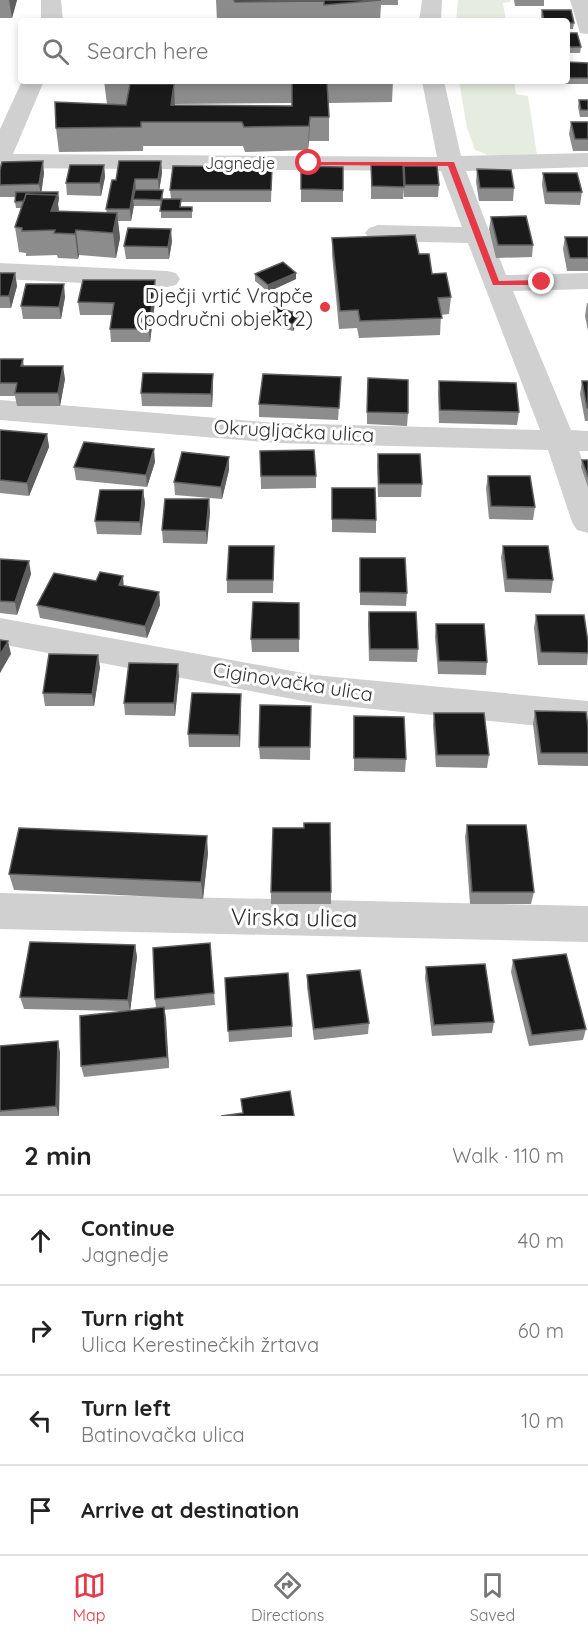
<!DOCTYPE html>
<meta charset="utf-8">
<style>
:root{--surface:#fff;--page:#f2f2f2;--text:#222;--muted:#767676;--line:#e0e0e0;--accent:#e63946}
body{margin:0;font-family:Quicksand,sans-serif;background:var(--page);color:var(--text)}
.stop{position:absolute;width:18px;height:18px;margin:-14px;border:4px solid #e63946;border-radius:50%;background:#fff}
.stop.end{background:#e63946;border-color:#fff;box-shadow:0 2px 6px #0008}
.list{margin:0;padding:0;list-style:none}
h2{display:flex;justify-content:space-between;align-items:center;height:78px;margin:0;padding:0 24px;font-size:26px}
h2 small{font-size:20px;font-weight:400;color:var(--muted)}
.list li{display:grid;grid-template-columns:39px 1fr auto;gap:18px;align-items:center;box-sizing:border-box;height:90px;padding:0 24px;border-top:2px solid var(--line)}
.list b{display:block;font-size:22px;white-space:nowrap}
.list p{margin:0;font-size:20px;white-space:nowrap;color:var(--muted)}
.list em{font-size:20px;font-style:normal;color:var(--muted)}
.icon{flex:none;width:33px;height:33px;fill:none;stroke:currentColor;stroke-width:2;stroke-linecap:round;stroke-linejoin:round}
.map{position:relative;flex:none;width:588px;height:1116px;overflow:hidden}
.search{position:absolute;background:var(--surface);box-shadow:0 3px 9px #0003;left:18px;right:18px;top:18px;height:66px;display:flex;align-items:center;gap:15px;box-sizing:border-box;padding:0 21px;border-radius:6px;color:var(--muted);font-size:22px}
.sheet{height:438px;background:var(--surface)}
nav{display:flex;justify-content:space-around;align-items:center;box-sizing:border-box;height:84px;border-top:2px solid var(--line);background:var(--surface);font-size:16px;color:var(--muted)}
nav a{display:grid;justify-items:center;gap:3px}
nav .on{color:var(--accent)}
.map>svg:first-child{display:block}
</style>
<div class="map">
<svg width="588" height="1116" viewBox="0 0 588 1116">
<rect width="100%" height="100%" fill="#fff"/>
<path fill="#e6ecdf" d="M458,0H510V2L503,3L506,21H456Z
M459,81H514L516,94L528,96L537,155H488L475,150L467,128Z"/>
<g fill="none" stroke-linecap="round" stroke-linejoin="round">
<path fill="#d0d0d0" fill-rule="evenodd" d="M41,0H61L63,21H41Z
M422,0H442L441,21H419Z
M570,0H588V34L580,33Z
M22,81H44L13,154L437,157L422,81H444L461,156L588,153V167L466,171L506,275L588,273V289L513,291L571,430L588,431V451H579L588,477V533L577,530L572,522L548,450L276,443L0,420V400L276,423L540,430L468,243L378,241L369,238L365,233L369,228L378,225L462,227L441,171L0,168V129Z
M0,263L167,271L176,273L180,279L176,285L167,287L0,279Z
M0,618L314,675L588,701V731L314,703L0,644Z
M0,893L588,906V942L0,929Z"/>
</g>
<path fill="#8c8c8c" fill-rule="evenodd" d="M0,0H17L12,18H0Z
M216,0H398V5H381L380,21H217Z
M514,0H544V6H515Z
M542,10L574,23L573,29H567V21H542L541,16Z
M567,33L581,47L580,53H567Z
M567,62L588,63V84H561V81H567Z
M104,81H393L392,102L328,103L329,117V141H309L308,150L245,152L243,146H143V151L59,152L56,128L107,104ZM292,103V106L175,105V104Z
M579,100H588V117H580L578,107Z
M571,122H588V151H573L569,134Z
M161,161L162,173L159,190L163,197V199H171L170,190L272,167L271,202H181V207H192V218H161V206H134V205L131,221H118L120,238L116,258L79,255L78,259L58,258L57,255L26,256V253L19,252L15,227L22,208H16L15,202L16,197H0V170L44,173L41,192L59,198L58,204L59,211L107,213L106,209L116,180Z
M104,165L105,177L101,196L67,195L66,183Z
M371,165L403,177L404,166L439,185L438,197H404V189L403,199H371Z
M301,166L343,190V202H301Z
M477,169L514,188L513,201H479L476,182Z
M543,173L582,192L580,205L545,204L542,185Z
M491,217L533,245L532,257L496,258L489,229Z
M565,237H588V271H567L563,249Z
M332,238L419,254L432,274L451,297L449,314L441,315L440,335L359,338L357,328L339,329L332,255Z
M172,241L169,259H126L124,246Z
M0,273H15L17,286L11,308H0Z
M255,274L296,279L268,292L255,281Z
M156,293L150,342H111L110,329L112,315H80L78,302Z
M65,297L61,319H23L21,306Z
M587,303H588V331L585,316Z
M267,317L300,320L293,331L267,324Z
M0,359H23L24,366L65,379L60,406H17L15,396H0Z
M213,374V387L212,407L142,406L141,393Z
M341,377L338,420L259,417V404Z
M439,381L519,412L517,425L439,423L438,394Z
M582,381H588V421H585L580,394Z
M367,391L408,413L407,426L367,424Z
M0,430L47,434L49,447L29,496L0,493Z
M260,451L316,476V488L261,489Z
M378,454L422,484L421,497H378L377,467Z
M229,457V470L222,499L175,495L174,482Z
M582,460H588V487L581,467Z
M155,462L147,487L76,480L74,467Z
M488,476L535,507L533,520L489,519L486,488Z
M332,488L376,520V533L332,532Z
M143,490L145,503L141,535L97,534L95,521Z
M209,499L210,512L207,544L163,543L162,530Z
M503,546L553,580L551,593L505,592L501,558Z
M360,558L407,593L406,606L360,605Z
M0,559L31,574L17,615L0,613Z
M274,559L273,593H227V580Z
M96,581L159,592L160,605L147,638L40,618L37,605Z
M299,603V652H252L251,639Z
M369,612L418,649L417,662L369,661L368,624Z
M536,615L588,653L587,665H538L534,628Z
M436,624L487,662L486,675L438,674L435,637Z
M100,667L94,706H45L43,693Z
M179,676L175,716L125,715L124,703Z
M241,706L240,747H189L188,734Z
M311,706L310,760L260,759L259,747Z
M535,711L588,727V766L538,765L533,724Z
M434,713L489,755L487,768L436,767L433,725Z
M354,716L406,759L405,772L354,771Z
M467,825L534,892L531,904H470L465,837Z
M208,853L203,899L14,890L9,874Z
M271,892H331V904H271Z
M210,943L215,1005L164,1010L169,1068L84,1077L81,1066L122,1011L24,1009L20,997L135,945L137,957L130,1011L156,1008L155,999Z
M513,960L586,1029L583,1040L529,1046L511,972Z
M426,967L494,1022L492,1033L432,1036L425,978Z
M307,975L369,1023L368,1034L314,1040L307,987Z
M225,978L292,1026V1037L229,1042Z
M0,1046L60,1052L59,1116H0Z"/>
<path fill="#5f5f5f" d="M9,0H17L12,18Z
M174,84L175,108L171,105Z
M310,117L309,141L308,150L309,126Z
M43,161L44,173L41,196L39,184Z
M161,161L162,173L159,192L158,179Z
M104,165L105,177L101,196L100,183Z
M135,179L136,192L133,199L134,205L131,221L130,209Z
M58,192L59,198L58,204L60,220L51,211Z
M117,213L120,238L116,258L113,233Z
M171,229L172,241L169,259L168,247Z
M76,230L79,255L78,259L75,234Z
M15,273L17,286L11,308L9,296Z
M296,273V279L268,292V285Z
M155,280L156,293L150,342L149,329Z
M64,284L65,297L61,319L59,307Z
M300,314V320L293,331V324Z
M63,366L65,379L60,406L58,393Z
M213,374V387L212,407L211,394Z
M47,434L49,447L29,496L27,483Z
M154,449L155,462L147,487L146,475Z
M229,457V470L222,499L221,487Z
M143,490L145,503L141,535L140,522Z
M209,499L210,512L207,544L206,531Z
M29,561L31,574L17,615L15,602Z
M123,576L124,589L119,585Z
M159,592L160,605L147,638L145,626Z
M8,641L11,654L0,673V655Z
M98,655L100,667L94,706L92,694Z
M178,664L179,676L175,716L174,703Z
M241,694V706L240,747L239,735Z
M207,836L208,853L203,899L201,882Z
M135,945L137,957L130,1012L128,1000Z
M164,1007L166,1018L169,1068L167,1057Z
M58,1041L60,1052L59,1116L56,1106Z"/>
<path fill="#1a1a1a" stroke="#5f5f5f" stroke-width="1.5" d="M234,0H381L324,5V1L235,2Z
M542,10H571L574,23H567V21H544Z
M567,33H577L581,47H567Z
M567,62L588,63V78H567Z
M292,82H327L329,117H310L309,126L244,127L242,122H141V127L56,128L55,102L126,105L130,84H174L171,105L292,106Z
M579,100H588V110H581Z
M571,122H588V139H575Z
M43,161L39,184L0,185V170L2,162Z
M119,161H161L158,179H135L130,209H106L112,180H116Z
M70,165H104L100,183H66Z
M371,165H403L404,187L372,186Z
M173,166L272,167L271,190H170Z
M301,166L343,167V190L301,189Z
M404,166H437L439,185H405Z
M477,169L511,170L514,188H480Z
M543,173H577L582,192H547Z
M135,190H163L161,200L133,199Z
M16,192H58L57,198V195L26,194L24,201L15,202Z
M26,194L57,195L51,211L117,213L113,233L76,230L75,234L54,233L55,230L22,231V228L15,227Z
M162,199H181L180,207H192V211H160Z
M526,216L533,245H498L491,217Z
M128,228L171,229L168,247L124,246Z
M415,235L419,254H429L432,274L446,273L451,297L438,298L442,318L360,321L358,310L340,311L332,238Z
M565,237H588V258H570Z
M283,262L296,273L268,285L255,274Z
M0,273H15L9,296H0Z
M83,280H155L149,329H110L114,303L78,302Z
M26,284H64L59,307L21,306Z
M274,307L300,314L293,324L267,317Z
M0,359H23L21,366H63L58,393H15L17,383H0Z
M143,373L213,374L211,394L141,393Z
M263,374L341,377L339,408L259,404Z
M368,378L408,380V413L367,412Z
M439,381L516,383L519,412L440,410Z
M582,381H588V408H587Z
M0,430L47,434L27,483L0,480Z
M84,442L154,449L146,475L74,467Z
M314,450L316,476H261L260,451Z
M182,452L229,457L221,487L174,482Z
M378,454H420L422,484H379Z
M582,460H588V477Z
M488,476H530L535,507L491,506Z
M332,488H375L376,520L332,519Z
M100,490H143L140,522L95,521Z
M165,499H209L206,531L162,530Z
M229,546H274L273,580H227Z
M503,546H548L553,580L507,579Z
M360,558H405L407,593L360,592Z
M0,559L29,561L15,602L0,601Z
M100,572L123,576L119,585L159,592L145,626L37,605L54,573L96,581Z
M253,602L299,603V639H251Z
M369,612H416L418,649H370Z
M536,615H584L588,642V653L541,652Z
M436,624H484L487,662L439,661Z
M0,640L8,641L0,655Z
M49,654L98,655L92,694L43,693Z
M129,663L178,664L174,703H124Z
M192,693L241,694L239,735L188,734Z
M260,705L311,706L310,747H259Z
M535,711L586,712L588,727V753H541Z
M434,713H484L489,755H437Z
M354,716L404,717L406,759L354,758Z
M304,823H330L331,892H271L273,828H304Z
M467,825H526L534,892H472Z
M19,828L207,836L201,882L9,874Z
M30,942L135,945L128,1000L20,997Z
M210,943L214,993L155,999L153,948Z
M566,954L586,1029L532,1035L513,960Z
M485,964L494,1022L434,1025L426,967Z
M360,970L369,1023L314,1029L307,975Z
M288,973L292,1026L228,1031L225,978Z
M164,1007L167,1057L81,1066L80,1016Z
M58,1041L56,1106L0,1111V1046Z
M290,1091L294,1116H221L243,1113L241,1099Z"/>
<path fill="#e63946" d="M306,162H454L499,281L542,280L546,282L542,285H493L448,166L309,165Z"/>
<circle fill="#e63946" stroke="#fff" stroke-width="2" cx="325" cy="307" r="6"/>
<g text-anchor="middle" stroke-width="6" stroke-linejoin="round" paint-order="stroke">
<g font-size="16" fill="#333" stroke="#fff">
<text x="240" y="169">Jagnedje</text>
</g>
<g font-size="20" fill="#333" stroke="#fff" text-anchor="end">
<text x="313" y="303">Dječji vrtić Vrapče<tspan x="313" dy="23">(područni objekt 2)</tspan></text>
</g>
<g font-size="20" fill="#333" stroke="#fff">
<text transform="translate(294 431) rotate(3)" y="7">Okrugljačka ulica</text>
<text transform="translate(293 682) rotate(9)" y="7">Ciginovačka ulica</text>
</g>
<g font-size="24" fill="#333" stroke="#fff">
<text transform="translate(294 918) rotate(1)" y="8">Virska ulica</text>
</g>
</g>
</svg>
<div class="stop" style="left:309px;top:163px"></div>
<div class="stop end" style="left:542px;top:282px"></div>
<div class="search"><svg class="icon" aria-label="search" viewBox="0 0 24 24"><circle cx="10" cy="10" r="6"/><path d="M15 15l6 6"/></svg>Search here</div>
</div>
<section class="sheet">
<h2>2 min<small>Walk · 110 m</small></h2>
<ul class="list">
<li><svg class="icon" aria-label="ahead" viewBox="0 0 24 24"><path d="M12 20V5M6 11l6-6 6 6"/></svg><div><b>Continue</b><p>Jagnedje</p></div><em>40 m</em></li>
<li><svg class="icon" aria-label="right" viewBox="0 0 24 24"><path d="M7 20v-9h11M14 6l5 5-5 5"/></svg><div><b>Turn right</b><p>Ulica Kerestinečkih žrtava</p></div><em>60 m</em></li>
<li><svg class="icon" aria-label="left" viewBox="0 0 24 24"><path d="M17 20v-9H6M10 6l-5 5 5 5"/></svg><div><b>Turn left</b><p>Batinovačka ulica</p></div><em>10 m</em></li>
<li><svg class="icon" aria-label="arrive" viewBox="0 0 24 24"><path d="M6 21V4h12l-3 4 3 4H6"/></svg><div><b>Arrive at destination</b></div></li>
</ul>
</section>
<nav>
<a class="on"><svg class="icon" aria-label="map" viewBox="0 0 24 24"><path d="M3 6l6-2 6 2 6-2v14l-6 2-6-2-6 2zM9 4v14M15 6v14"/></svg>Map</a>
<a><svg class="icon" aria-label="directions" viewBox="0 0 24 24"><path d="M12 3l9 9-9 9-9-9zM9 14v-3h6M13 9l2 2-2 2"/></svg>Directions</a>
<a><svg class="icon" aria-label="saved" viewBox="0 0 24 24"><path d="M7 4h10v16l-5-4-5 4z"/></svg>Saved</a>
</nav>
